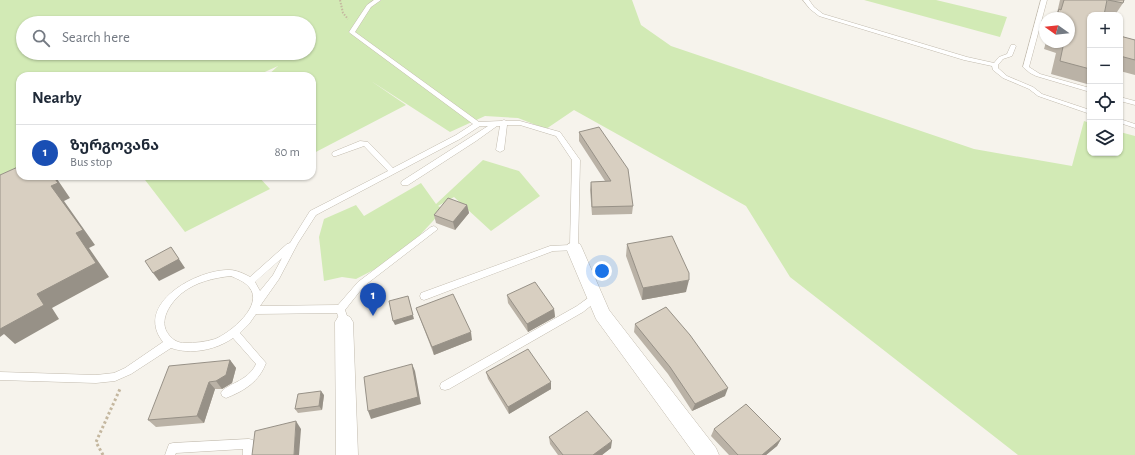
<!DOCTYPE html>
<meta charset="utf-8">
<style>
:root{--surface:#fff;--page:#f6f6f7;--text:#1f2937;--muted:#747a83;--line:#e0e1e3;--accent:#0f766e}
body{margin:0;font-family:"Alegreya Sans","Noto Sans Georgian",sans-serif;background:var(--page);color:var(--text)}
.controls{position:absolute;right:12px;top:12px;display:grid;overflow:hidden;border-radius:8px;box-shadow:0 1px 3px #0004}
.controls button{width:36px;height:36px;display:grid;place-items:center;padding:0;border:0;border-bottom:1px solid var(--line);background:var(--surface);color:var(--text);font:20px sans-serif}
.compass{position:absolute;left:1039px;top:12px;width:36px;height:36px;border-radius:50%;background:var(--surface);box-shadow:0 1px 3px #0004;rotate:285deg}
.you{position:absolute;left:602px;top:271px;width:14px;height:14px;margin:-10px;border:3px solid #fff;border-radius:50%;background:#1a73e8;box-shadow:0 0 0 6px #1a73e833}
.badge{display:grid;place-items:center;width:26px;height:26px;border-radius:50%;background:var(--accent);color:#fff;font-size:13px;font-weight:700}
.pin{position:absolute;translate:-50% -33px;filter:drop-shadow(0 1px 2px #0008)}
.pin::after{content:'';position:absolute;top:21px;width:14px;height:12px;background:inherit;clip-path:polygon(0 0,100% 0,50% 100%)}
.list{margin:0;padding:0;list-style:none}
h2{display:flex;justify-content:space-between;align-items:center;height:52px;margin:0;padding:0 16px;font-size:17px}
h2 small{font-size:13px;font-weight:400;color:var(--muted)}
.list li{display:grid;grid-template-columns:26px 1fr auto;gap:12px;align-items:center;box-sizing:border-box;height:56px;padding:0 16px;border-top:1px solid var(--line)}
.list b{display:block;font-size:15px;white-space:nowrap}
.list p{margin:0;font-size:13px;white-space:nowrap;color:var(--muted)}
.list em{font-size:13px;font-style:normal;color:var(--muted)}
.icon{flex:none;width:22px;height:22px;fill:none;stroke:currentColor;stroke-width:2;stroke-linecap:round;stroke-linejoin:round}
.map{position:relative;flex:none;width:1135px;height:455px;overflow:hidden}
.search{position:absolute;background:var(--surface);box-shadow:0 1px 3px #0004;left:16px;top:16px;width:300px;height:44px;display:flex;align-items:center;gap:10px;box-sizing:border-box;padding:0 14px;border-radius:22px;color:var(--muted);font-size:15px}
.panel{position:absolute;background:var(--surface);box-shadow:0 1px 3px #0004;left:16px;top:72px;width:300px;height:108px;border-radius:12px}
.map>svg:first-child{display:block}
</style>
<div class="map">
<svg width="1135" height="455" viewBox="0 0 1135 455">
<rect width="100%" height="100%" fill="#f6f3ec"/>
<path fill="#d2eab5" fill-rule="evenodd" d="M0,0H632L641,25L671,46L974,149L1072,166L1084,121L1090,123V153H1120V132L1135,136V455H1018L790,277L746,206L574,110L546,129L518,118L485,116L450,132L371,81L406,105L312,154V76H267L278,66L256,76H20V176L0,188ZM23,23H309V53H23Z
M864,0H936L1007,17L1000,37Z
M483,160L519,171L540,196L491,231L454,197L438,206L444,209L420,235L385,264L356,279L342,277L324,281L319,237L324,219L356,205L364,216L421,183L436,204Z
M142,176H258L270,189L185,232Z"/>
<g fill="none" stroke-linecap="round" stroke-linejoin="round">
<g stroke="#c2bbae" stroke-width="1">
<path id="lane" d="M374,0H381L371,7L355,32L479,122L501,121L504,120L507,121H520L560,132L580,160L578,248L577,250L553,251L427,299L424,300L421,299L420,296L421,293L550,246L570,245L572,160L556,136L520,125H507L504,150L500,152L496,150L500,126H497L476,141L408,185H402L401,183L402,181L488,126H480L460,139L316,215L298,243L279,279L260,306L338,305L358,282L431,227L434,226L438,229L364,286L345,310L349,322L347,325L344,326L341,325L337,313L256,314L249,324L240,333L266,363C259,382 244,391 226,398L222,396L221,393C225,384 248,382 256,364L233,338C216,350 191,355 171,348L131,374L115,381L96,383L0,380V372L96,375L114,373L125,368L163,342C133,304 197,269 230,270C236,270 245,274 250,277L287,244L290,243L310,211L388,171L364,146L336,156H333L332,154L333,152L360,141L368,142L393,168L456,135L473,124L350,33L349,32L367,5ZM282,258L273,275L260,291L255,282ZM231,276C237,279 244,281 249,287C265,305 230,333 215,339C205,342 195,343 185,343C178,343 173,340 169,335C157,321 171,302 182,293C196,282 213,278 231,276Z
M803,0H809L814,7L823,14L967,57L994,63L999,57L1007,54L1011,45H1015L1016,46L1012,56L1003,59L998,65V68L1007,76L1033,87L1042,94L1090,110V114L1038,96L1029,89L1003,78L993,70L992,66L964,60L819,16L810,9Z
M1041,0H1047L1029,67L1040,74L1090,88V92L1036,76L1030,73L1023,67Z
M1120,97L1135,101V105L1120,101Z
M1120,119L1135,124V128L1120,123Z
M595,293L598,294L599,297L598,300L583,312L449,389L445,390L441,389L440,386L441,383L577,306Z
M249,439L253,440L254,444L253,455H243V449L176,453L175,455H165L169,444L173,443Z"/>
</g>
<g stroke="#c2bbae" stroke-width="1">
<path id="street" d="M574,242L580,244L582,248L609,310L716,448L719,455H695L596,319L566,248L568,244Z
M344,314L350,317L353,322L358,455H336L335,322L338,317Z"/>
</g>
<path stroke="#c4b79f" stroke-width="2" stroke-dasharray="1.5 1.5" stroke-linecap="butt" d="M340,0L343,13L348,19"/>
<path stroke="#c4b79f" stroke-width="3" stroke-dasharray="2.5 2.5" stroke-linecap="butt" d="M103,455L96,442L120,389"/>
<use href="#lane" fill="#fff" fill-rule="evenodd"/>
<use href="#street" fill="#fff" fill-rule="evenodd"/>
</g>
<path fill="#bab2a6" d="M1060,0H1124L1123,3L1115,15H1111L1105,13L1090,15V79L1087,84L1051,74L1056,53L1044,49L1046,42H1069V18H1053L1057,13Z
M1120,36L1135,40V75L1120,71Z
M579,132L633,206L632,214L592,215L590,190L591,182L605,181L579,141Z
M467,205L469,213L455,230L436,223L434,215Z
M627,244L686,292L642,300L626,256Z
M507,295L554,309L555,317L528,332L508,303Z
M416,308L472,340L434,355L419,316Z
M635,324L725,396L692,411L668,374L634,332Z
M230,360L236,368L232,383L222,389H215L204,423L156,427L148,420Z
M486,372L551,389L509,414L488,379Z
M324,395L322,410L298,413L295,409Z
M714,429L781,439L777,446L766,455H729L711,436Z
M549,437L611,448L602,455H558L550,444Z"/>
<path fill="#979187" d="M53,176H55L70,198L64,201L95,245L89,248L109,277L52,308L59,319L15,344L4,334L0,337V324L37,294L51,186Z
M467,205L469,213L455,230L453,222Z
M171,247L185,268L159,281L153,273Z
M689,280L686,292L642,300L643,288Z
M408,296L414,319L395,325L393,321Z
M554,309L555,317L528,332L527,324Z
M471,332L472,340L434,355L432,347Z
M230,360L236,368L232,383L222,389L216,381Z
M412,364L415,371L421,404L371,419L368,411Z
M209,382L215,389L204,423L197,416Z
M551,382V389L509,414L508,407Z
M728,388L725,396L692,411L695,404Z
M321,391L324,395L322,410L319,406Z
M296,421L301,429L299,455H294Z
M781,439L777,446L766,455H762Z
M612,441L611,448L602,455H593Z"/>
<path fill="#d8cfc1" stroke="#979187" d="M1064,0H1107L1104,15H1090V69L1060,61L1064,42H1069V18H1056L1059,9L1061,10Z
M1108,0H1124L1123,3Z
M1120,36L1135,40V60L1120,56Z
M599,127L628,169L633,206L592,207L591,182L611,181L579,132Z
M20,166V176H53L58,183L51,186L83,230L76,233L96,263L37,294L44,305L0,329V175Z
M448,198L467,205L453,222L434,215Z
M672,236L689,273V280L643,288L627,244Z
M171,247L179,259L153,273L145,261Z
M535,282L554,309L527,324L507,295Z
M453,294L471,332L432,347L416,308Z
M408,296L413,315L393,321L389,301Z
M666,307L690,335L728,388L695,404L670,367L635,324Z
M528,349L551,382L508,407L486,372Z
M230,360L226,375L216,381L209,382L197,416L148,420L169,366Z
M412,364L418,397L368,411L364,377Z
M321,391L319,406L295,409L298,394Z
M746,404L781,439L762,455H738L714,429Z
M587,411L612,441L593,455H563L549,437Z
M296,421L294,455H252L255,431Z"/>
</svg>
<div class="controls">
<button>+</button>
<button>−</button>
<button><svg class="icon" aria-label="locate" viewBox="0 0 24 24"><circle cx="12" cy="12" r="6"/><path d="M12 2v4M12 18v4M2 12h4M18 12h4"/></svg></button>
<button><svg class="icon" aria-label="layers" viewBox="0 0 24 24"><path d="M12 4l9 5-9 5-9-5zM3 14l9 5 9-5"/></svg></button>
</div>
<svg class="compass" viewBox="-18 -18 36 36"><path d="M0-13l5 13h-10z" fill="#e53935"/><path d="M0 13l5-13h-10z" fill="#747a83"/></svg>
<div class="you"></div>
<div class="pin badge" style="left:373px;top:316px;background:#1a4fb4">1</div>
<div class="search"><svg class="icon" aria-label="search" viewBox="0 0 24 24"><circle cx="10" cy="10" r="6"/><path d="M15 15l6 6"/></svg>Search here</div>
<section class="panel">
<h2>Nearby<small></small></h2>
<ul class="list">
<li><span class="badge" style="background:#1a4fb4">1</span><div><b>ზურგოვანა</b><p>Bus stop</p></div><em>80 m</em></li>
</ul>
</section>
</div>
